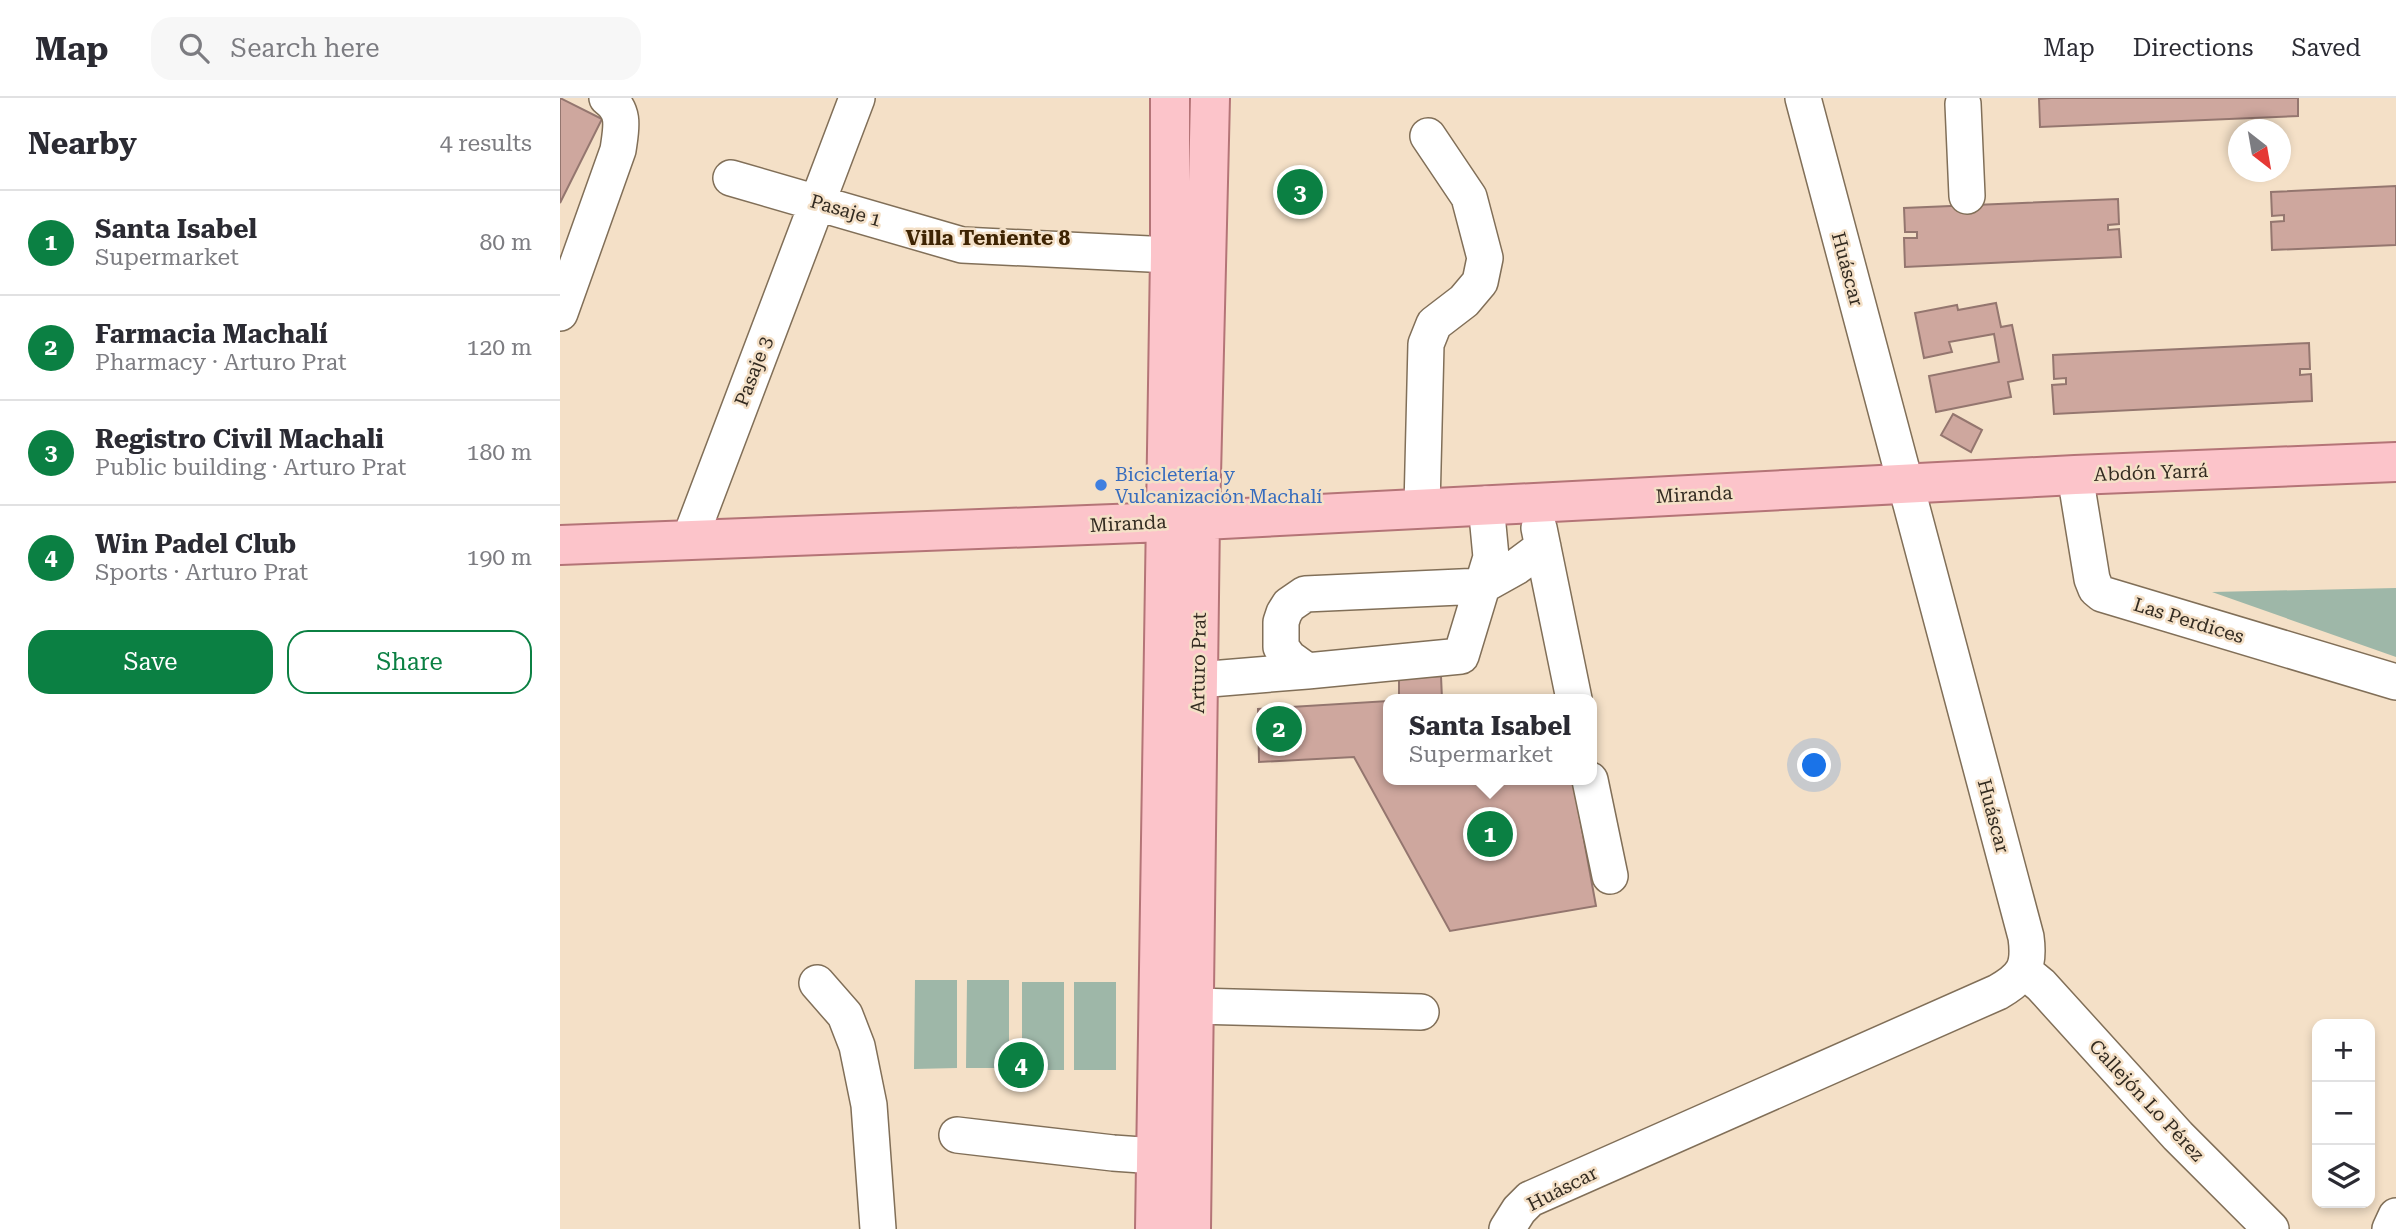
<!DOCTYPE html>
<meta charset="utf-8">
<style>
:root{--surface:#fff;--page:#f7f7f7;--text:#2b2b33;--muted:#7c7c81;--line:#e1e1e2;--accent:#0b8043}
body{margin:0;font-family:"Roboto Serif",serif;background:var(--page);color:var(--text)}
.controls{position:absolute;right:21px;bottom:21px;display:grid;overflow:hidden;border-radius:14px;box-shadow:0 4px 10px #0003}
.controls button{width:63px;height:63px;display:grid;place-items:center;padding:0;border:0;border-bottom:2px solid var(--line);background:var(--surface);color:var(--text);font:35px sans-serif}
.compass{position:absolute;left:1668px;top:21px;width:63px;height:63px;border-radius:50%;background:var(--surface);box-shadow:0 4px 10px #0003;rotate:149deg}
.you{position:absolute;left:1255px;top:668px;width:24px;height:24px;margin:-18px;border:5px solid #fff;border-radius:50%;background:#1a73e8;box-shadow:0 0 0 10px #1a73e833}
.badge{display:grid;place-items:center;width:46px;height:46px;border-radius:50%;background:var(--accent);color:#fff;font-size:23px;font-weight:700}
.pin{position:absolute;translate:-50% -50%;border:4px solid #fff;box-shadow:0 2px 7px #0006}
.popup{position:absolute;left:823px;top:596px;width:214px;height:91px;box-sizing:border-box;display:grid;place-content:center;border-radius:14px;background:var(--surface);filter:drop-shadow(0 2px 5px #0005);font-size:23px;white-space:nowrap;color:var(--muted)}
.popup b{font-size:26px;color:var(--text)}
.popup::after{content:'';position:absolute;left:50%;top:100%;margin-left:-14px;border:14px solid transparent;border-top-color:var(--surface)}
.list{margin:0;padding:0;list-style:none}
h2{display:flex;justify-content:space-between;align-items:center;height:91px;margin:0;padding:0 28px;font-size:30px}
h2 small{font-size:23px;font-weight:400;color:var(--muted)}
.list li{display:grid;grid-template-columns:46px 1fr auto;gap:21px;align-items:center;box-sizing:border-box;height:105px;padding:0 28px;border-top:2px solid var(--line)}
.list b{display:block;font-size:26px;white-space:nowrap}
.list p{margin:0;font-size:23px;white-space:nowrap;color:var(--muted)}
.list em{font-size:23px;font-style:normal;color:var(--muted)}
.actions{display:flex;gap:14px;padding:21px 28px}
.actions a{flex:1;padding:16px 0;border:2px solid var(--accent);border-radius:21px;text-align:center;font-size:24px;color:var(--accent)}
.actions .main{background:var(--accent);color:#fff}
.icon{flex:none;width:38px;height:38px;fill:none;stroke:currentColor;stroke-width:2;stroke-linecap:round;stroke-linejoin:round}
.map{position:relative;flex:none;width:1836px;height:1131px;overflow:hidden}
header{display:flex;align-items:center;gap:42px;box-sizing:border-box;height:98px;padding:0 35px;background:var(--surface);border-bottom:2px solid var(--line)}
header strong{font-size:33px}
nav{display:flex;gap:38px;margin-inline-start:auto;font-size:24px}
.search{width:490px;height:63px;background:var(--page);display:flex;align-items:center;gap:18px;box-sizing:border-box;padding:0 24px;border-radius:21px;color:var(--muted);font-size:26px}
main{display:flex}
aside{flex:1;background:var(--surface)}
.map>svg:first-child{display:block}
</style>
<header>
<strong>Map</strong>
<div class="search"><svg class="icon" aria-label="search" viewBox="0 0 24 24"><circle cx="10" cy="10" r="6"/><path d="M15 15l6 6"/></svg>Search here</div>
<nav><a>Map</a><a>Directions</a><a>Saved</a></nav>
</header>
<main>
<aside>
<h2>Nearby<small>4 results</small></h2>
<ul class="list">
<li><span class="badge">1</span><div><b>Santa Isabel</b><p>Supermarket</p></div><em>80 m</em></li>
<li><span class="badge">2</span><div><b>Farmacia Machalí</b><p>Pharmacy · Arturo Prat</p></div><em>120 m</em></li>
<li><span class="badge">3</span><div><b>Registro Civil Machali</b><p>Public building · Arturo Prat</p></div><em>180 m</em></li>
<li><span class="badge">4</span><div><b>Win Padel Club</b><p>Sports · Arturo Prat</p></div><em>190 m</em></li>
</ul>
<div class="actions"><a class="main">Save</a><a>Share</a></div>
</aside>
<div class="map">
<svg width="1836" height="1131" viewBox="0 0 1836 1131">
<rect width="100%" height="100%" fill="#f4e0c7"/>
<path fill="#9eb7a8" d="M1836,490V559L1652,494Z
M355,882H397V970L354,971Z
M407,882H449V970H406Z
M462,884H504V972H462Z
M514,884H556V972H514Z"/>
<path fill="#cea79e" stroke="#94766f" stroke-width="2" d="M0,0L42,21L0,105Z
M1491,0H1738V18L1480,29L1479,1Z
M1836,88V147L1712,152L1711,124L1724,123V117L1712,118L1711,94Z
M1558,101L1559,126L1548,127V132L1559,131L1561,159L1345,169L1344,140H1357V134H1345L1344,110Z
M1436,205L1441,229L1452,227L1463,281L1448,284L1451,299L1376,314L1369,278L1439,264L1434,236L1389,244L1392,254L1364,260L1355,215L1397,207L1398,212Z
M1749,245L1750,271H1740V277L1751,276L1752,303L1494,316L1492,287L1506,286V280L1494,281L1493,257Z
M1393,316L1422,332L1411,354L1381,337Z
M881,578L882,601H839V581Z
M828,603V682H1013L1036,808L890,833L794,659L699,664L698,611Z"/>
<g fill="none" stroke-linecap="round" stroke-linejoin="round">
<g stroke="#816f58" stroke-width="38">
<path id="minor" d="M1403,6L1407,98
M171,80L402,147L610,157
M0,215L58,52C61,31 66,13 47,0
M1515,377L1532,481L1536,491L1542,496L1836,584
M926,406L931,459L901,558L747,573L729,560L721,549V524L724,515L729,507L745,496L922,488L956,469L983,449
M862,409L866,246L874,226L904,203L920,184L925,160L909,99L868,38
M979,430L1014,601
M129,443L297,0
M638,582L747,573
M1030,682L1050,778
M1464,873L1481,887L1618,1038L1711,1131
M257,885L285,917L297,948L309,1007L318,1131
M634,908L861,914
M397,1037L553,1055L596,1058
M947,1131L959,1112L970,1101L1438,894C1464,879 1470,869 1466,839L1243,0
M1830,1131L1836,1118"/>
</g>
<g stroke="#b47477" stroke-width="42">
<path id="major" d="M0,447L605,424L1515,377L1836,364
M595,1131L610,157V0
M631,1131L640,420L650,0"/>
</g>
<use href="#minor" stroke="#fff" stroke-width="35"/>
<use href="#major" stroke="#fcc4ca" stroke-width="38"/>
</g>
<circle fill="#3f7fe0" stroke="#f4e0c7" stroke-width="2.5" cx="541" cy="387" r="7"/>
<g text-anchor="middle" stroke-width="5" stroke-linejoin="round" paint-order="stroke">
<g font-size="19" fill="#332b21" stroke="#f4e0c7">
<text transform="translate(286 112) rotate(16)" y="7">Pasaje 1</text>
<text transform="translate(1288 171) rotate(75)" y="7">Huáscar</text>
<text transform="translate(193 273) rotate(-69)" y="7">Pasaje 3</text>
<text transform="translate(1591 374) rotate(-2)" y="7">Abdón Yarrá</text>
<text transform="translate(1134 396) rotate(-3)" y="7">Miranda</text>
<text transform="translate(568 425) rotate(-3)" y="7">Miranda</text>
<text transform="translate(1629 522) rotate(17)" y="7">Las Perdices</text>
<text transform="translate(638 565) rotate(-89)" y="7">Arturo Prat</text>
<text transform="translate(1434 718) rotate(75)" y="7">Huáscar</text>
<text transform="translate(1587 1002) rotate(47)" y="7">Callejón Lo Pérez</text>
<text transform="translate(1002 1090) rotate(-27)" y="7">Huáscar</text>
</g>
<g font-size="19" fill="#366cbe" stroke="#f4e0c7" text-anchor="start">
<text x="555" y="383">Bicicletería y<tspan x="555" dy="22">Vulcanización Machalí</tspan></text>
</g>
<g font-size="21" font-weight="bold" fill="#3e2403" stroke="#f4e0c7">
<text x="428" y="147">Villa Teniente 8</text>
</g>
</g>
</svg>
<div class="controls">
<button>+</button>
<button>−</button>
<button><svg class="icon" aria-label="layers" viewBox="0 0 24 24"><path d="M12 4l9 5-9 5-9-5zM3 14l9 5 9-5"/></svg></button>
</div>
<svg class="compass" viewBox="-18 -18 36 36"><path d="M0-13l5 13h-10z" fill="#e53935"/><path d="M0 13l5-13h-10z" fill="#7c7c81"/></svg>
<div class="you"></div>
<div class="pin badge" style="left:930px;top:736px">1</div>
<div class="popup"><b>Santa Isabel</b>Supermarket</div>
<div class="pin badge" style="left:719px;top:631px">2</div>
<div class="pin badge" style="left:740px;top:94px">3</div>
<div class="pin badge" style="left:461px;top:967px">4</div>
</div>
</main>
